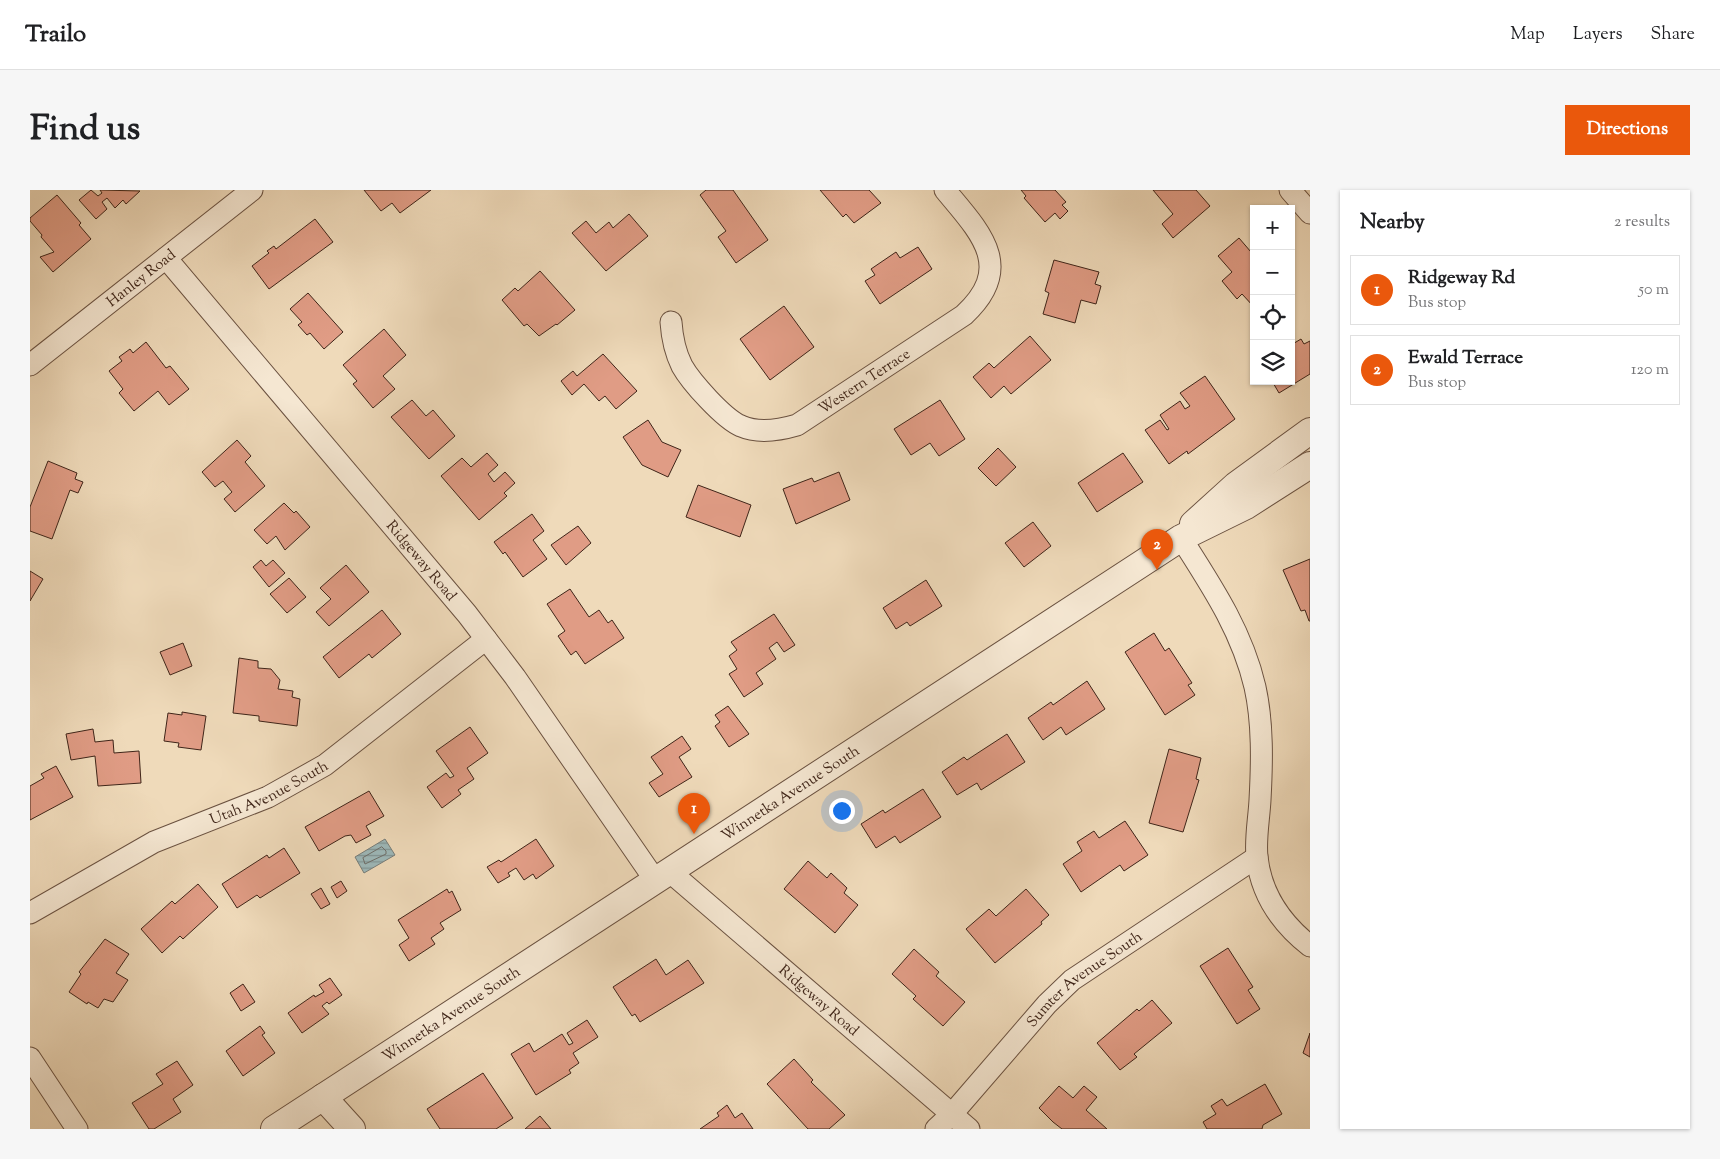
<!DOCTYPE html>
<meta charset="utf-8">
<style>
:root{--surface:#fff;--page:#f6f6f6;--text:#202124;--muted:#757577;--line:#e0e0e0;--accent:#ea580c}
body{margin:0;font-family:"Sorts Mill Goudy",serif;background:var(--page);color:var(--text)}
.controls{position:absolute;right:15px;top:15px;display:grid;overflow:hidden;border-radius:0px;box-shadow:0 1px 4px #0004}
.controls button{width:45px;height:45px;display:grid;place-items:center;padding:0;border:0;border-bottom:1px solid var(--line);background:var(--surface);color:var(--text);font:25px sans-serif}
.you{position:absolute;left:811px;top:620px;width:18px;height:18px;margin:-12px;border:4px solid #fff;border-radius:50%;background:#1a73e8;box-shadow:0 0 0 8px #1a73e833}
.badge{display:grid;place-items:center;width:32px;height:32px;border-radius:50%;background:var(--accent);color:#fff;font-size:16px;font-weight:700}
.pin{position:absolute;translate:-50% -41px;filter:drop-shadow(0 1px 2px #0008)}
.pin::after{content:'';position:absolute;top:26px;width:18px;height:15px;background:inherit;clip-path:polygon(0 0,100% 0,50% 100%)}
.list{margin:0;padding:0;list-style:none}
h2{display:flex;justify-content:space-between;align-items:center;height:65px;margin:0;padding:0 20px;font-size:21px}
h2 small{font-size:16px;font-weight:400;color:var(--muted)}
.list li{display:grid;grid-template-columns:32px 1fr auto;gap:15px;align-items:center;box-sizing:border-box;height:70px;margin:0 10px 10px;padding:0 10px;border:1px solid var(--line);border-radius:0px}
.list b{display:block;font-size:19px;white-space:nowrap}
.list p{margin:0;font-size:16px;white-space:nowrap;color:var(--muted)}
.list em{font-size:16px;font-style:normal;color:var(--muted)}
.icon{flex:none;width:28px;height:28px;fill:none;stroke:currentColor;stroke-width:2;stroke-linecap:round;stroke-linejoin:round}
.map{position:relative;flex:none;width:1280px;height:939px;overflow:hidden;border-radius:0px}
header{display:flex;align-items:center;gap:30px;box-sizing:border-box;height:70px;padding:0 25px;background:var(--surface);border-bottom:1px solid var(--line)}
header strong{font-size:24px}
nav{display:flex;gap:28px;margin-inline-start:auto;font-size:18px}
.intro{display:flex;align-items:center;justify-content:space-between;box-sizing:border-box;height:120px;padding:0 30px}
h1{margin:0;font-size:35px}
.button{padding:12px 22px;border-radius:0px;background:var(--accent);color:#fff;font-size:18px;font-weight:700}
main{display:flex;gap:30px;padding:0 30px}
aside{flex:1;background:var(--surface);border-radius:0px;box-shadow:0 1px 4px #0004}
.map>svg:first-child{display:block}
</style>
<header>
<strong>Trailo</strong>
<nav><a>Map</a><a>Layers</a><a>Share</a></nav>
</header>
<div class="intro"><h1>Find us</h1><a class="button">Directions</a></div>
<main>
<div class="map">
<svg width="1280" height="939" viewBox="0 0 1280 939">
<defs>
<pattern id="water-rules" width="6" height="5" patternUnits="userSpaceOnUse" patternTransform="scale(1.25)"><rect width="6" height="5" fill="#9db8b9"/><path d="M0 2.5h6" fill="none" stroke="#819596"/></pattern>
</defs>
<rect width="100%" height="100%" fill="#efdaba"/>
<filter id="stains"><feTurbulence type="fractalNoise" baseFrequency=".004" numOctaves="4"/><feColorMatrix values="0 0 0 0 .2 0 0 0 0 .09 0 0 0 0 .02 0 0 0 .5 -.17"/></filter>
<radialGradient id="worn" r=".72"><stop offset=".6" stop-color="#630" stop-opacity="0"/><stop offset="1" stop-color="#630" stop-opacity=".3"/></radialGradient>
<path fill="url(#water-rules)" stroke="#777d79" d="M355,649L365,665L334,683L325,667Z"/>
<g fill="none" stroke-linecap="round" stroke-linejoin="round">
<path stroke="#6e6e69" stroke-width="1" d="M352,657L356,661V664L335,674L333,668Z"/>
</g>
<path fill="#e09c85" stroke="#3f2519" d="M61,0L68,6L72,3L70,0L110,1L96,14L93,10L85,18L77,8L72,12L77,19L66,29L49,10Z
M334,0H401L370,23L362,13L351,21Z
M676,0H703L738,50L706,73L688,47L696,41L670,5Z
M790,0H839L851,13L824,33L816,24L813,27Z
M991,0H1025L1036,12L1032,15L1038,21L1030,29L1025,23L1015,32L994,8L996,6Z
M1123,0H1166L1180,16L1143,48L1132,34L1143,24Z
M27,5L51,33L49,35L61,49L23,82L10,67L24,62L11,47L12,45L0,31V28Z
M599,24L618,46L576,81L542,43L556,31L566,43L579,32L583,38Z
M285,29L303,52L239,99L222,76L239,63L237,61L244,56L246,59Z
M1209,48L1221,62L1224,60V117L1212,104L1207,109L1192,91L1202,82L1188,66Z
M888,57L902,79L850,114L835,91L845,85L841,79L866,62L870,68Z
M1024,70L1069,82L1065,94L1071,96L1066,114L1051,110L1045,133L1013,124L1019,103L1015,101Z
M510,81L545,120L527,135L526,134L509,146L497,134L494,136L472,110L485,98L488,101Z
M278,103L313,142L294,159L280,143L277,145L268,135L272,132L260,119Z
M754,116L784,157L740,190L710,149Z
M354,139L376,165L353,186L365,199L343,218L323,194L327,191L313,175Z
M1000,146L1021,170L981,204L974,196L961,208L943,187L959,173L964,178Z
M1271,149L1274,154L1280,151V184L1249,203L1242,191H1261V155Z
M116,152L136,178L140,176L159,199L139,215L128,201L104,221L89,203L93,199L79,181L92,171L89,167L100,159L103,163Z
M573,164L607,201L586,219L575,206L569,211L554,194L542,205L531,191L543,181L547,186Z
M1175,186L1205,229L1158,264L1157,261L1139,274L1115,240L1130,230L1137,240L1139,239L1130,225L1150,211L1155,219L1160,216L1150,203Z
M382,210L396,226L403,220L425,246L399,269L361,227Z
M910,210L935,249L909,266L900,253L881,265L864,239Z
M618,230L632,252L651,260L638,287L612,275L593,247Z
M207,250L221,266L215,272L235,296L205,322L194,309L202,302L193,291L185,297L172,282Z
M968,258L986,277L966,296L948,278Z
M457,263L468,275L458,284L464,292L475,282L485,293L474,303L477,306L449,330L411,286L432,268L441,277Z
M1093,263L1113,292L1067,322L1048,293Z
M18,271L47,283L45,289L53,292L48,303L40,300L22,349L0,341V317Z
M809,282L820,310L766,334L753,299L782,288L784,292Z
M668,295L721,315L710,347L656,327Z
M254,313L264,323L266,321L280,337L255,360L246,346L237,354L224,340Z
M502,324L514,341L503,350L517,369L493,387L475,362L473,364L464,352Z
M1003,332L1021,356L994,377L975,353Z
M548,336L561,353L536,375L521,355Z
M1280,369V431H1279L1275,420L1271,421L1253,380Z
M231,370L236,376L243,370L255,383L239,397L223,377Z
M316,375L339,402L299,436L286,422L301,409L290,398Z
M0,381L13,389L0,411Z
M259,388L276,407L257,423L240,404Z
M896,390L912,416L880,436L877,432L866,439L853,418Z
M540,399L559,427L569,420L578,433L582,430L594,448L555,474L546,461L541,465L528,446L535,441L517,414Z
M352,420L371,444L342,468L339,464L309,488L293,467Z
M744,424L765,455L754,462L747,452L739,458L746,469L726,483L733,494L714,507L699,484L707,479L699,466L707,460L701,452Z
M1124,443L1135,461L1139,458L1162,493L1158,495L1165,505L1135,525L1095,462Z
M153,453L162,476L140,485L130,462Z
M209,468L228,471V478L241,479L250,490L248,499L263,501L262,507L270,509L267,536L229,531V526L203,523Z
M1057,491L1075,519L1036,545L1031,537L1013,550L998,528L1021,512L1023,515Z
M698,516L719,544L699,557L685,536L690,532L685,525Z
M152,522L176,526L171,560L148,557L149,553L134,551L138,523L152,525Z
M440,537L458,563L437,578L444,589L428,600L431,604L412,618L397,597L416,583L420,588L424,586L406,561Z
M63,539L65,552L83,550L84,563L109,561L111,593L68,596L65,566L41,570L36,544Z
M977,544L995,572L951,600L947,593L927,605L912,582L934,567L937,570Z
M652,546L661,559L649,567L662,587L629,607L619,593L633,584L621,567Z
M1139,559L1171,568L1166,589L1169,590L1153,642L1119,633Z
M26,576L43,607L0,630V596L14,588L11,584Z
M893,599L911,627L870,653L865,646L846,658L831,634L853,620L855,623Z
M339,601L354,626L336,636L341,645L326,653L321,645L315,646L289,661L275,637Z
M1095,631L1118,665L1094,681L1090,675L1051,702L1033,674L1052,661L1047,652L1064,641L1069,648Z
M506,649L524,676L506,689L503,684L494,690L486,678L478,683L480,686L468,693L457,677L469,670L471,672Z
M254,658L270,683L230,708L227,705L207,718L192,694L237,665L239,668Z
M778,671L797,688L801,683L817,698L814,703L828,715L805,743L754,699Z
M311,691L317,701L307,708L301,697Z
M168,694L188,717L153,749L150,746L132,763L111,739L142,711L145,714Z
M291,698L300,714L291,719L281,704Z
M417,699L419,703L422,701L431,720L410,733L414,739L401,748L405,754L379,771L369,755L379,748L368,730Z
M996,699L1019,725L1011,732L1012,734L965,773L936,739L959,719L966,726Z
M75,749L99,764L86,783L98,790L83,812L74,809L68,818L58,812L57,814L39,802L51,784L49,782Z
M1198,758L1223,797L1218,800L1230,819L1207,834L1170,776Z
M884,759L909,782L906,786L935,812L913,836L883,809L886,806L862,784Z
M626,769L636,785L658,770L674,793L610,832L605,824L602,826L583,797Z
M300,788L312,805L299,814L297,812L292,816L299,824L272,843L258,823L284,805L285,807L294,802L289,795Z
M213,794L225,812L211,821L200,803Z
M1122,810L1142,833L1104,864L1107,867L1090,880L1067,853L1107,819L1109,821Z
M557,830L568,847L543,863L549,873L539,880L541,883L506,905L481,864L499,853L504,862L532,844L539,855L543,853L537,843Z
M230,836L235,843L232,845L245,863L213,886L196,861Z
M1280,843V867L1273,863Z
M764,869L783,890L781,892L815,925L799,939H778L737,894Z
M147,871L163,895L143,909L151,922L124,939H119L102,913L133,894L126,884Z
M453,883L483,928L466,939H410L397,919Z
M1235,894L1252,924L1233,935L1232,939H1177L1173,932L1186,924L1181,916L1192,909L1197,916Z
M1029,896L1043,908L1054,896L1067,907L1056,920L1077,939H1032L1023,932L1009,918Z
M697,915L705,928L712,923L723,939H670L689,926L687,923Z
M510,926L521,939H495Z"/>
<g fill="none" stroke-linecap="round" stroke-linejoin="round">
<g stroke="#6b5241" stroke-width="23">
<g id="minor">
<path d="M1260,0L1280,23"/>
<path id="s1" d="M136,68L437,424L485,487L625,690"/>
<path id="s2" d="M641,132C642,147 645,162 652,176C661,192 694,229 711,236C729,244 750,240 767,235L934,125C986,77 950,42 915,0"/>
<path id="s3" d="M0,175L222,0"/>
<path d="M1151,348C1181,395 1212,441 1225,497C1233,533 1232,573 1230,610C1229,629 1225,649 1227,667C1231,704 1252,734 1280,756"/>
<path id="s4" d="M639,681L939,939"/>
<path id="s5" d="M0,723L124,652L238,607L295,575L456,449"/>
<path d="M0,868L47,939"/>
<path id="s6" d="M906,939L922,924L1017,814L1042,790L1227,667"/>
</g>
</g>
<g stroke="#6b5241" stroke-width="28">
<g id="tertiary">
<path d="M1163,334L1206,295L1280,241"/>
<path d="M293,907L322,939"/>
<path id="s7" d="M244,939L1151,348L1216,316L1280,275"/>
</g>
</g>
<use href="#minor" stroke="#f5e7d2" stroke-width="21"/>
<use href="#tertiary" stroke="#f5e7d2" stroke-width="26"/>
</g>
<g text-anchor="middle" stroke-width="4" stroke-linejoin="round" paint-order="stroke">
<g font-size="15" fill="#3f2519" stroke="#f5e7d2">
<text dy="5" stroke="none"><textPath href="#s3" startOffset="141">Hanley Road</textPath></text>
<text dy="5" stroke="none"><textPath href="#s2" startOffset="268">Western Terrace</textPath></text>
<text dy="5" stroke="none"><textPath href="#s1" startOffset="396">Ridgeway Road</textPath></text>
<text dy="5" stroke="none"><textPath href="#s5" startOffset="268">Utah Avenue South</textPath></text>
<text dy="5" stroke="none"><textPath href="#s7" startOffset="616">Winnetka Avenue South</textPath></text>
<text dy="5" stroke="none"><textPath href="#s6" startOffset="212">Sumter Avenue South</textPath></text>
<text dy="5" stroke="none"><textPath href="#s4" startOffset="198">Ridgeway Road</textPath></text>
<text dy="5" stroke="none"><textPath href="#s7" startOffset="211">Winnetka Avenue South</textPath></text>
</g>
</g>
<rect width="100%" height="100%" filter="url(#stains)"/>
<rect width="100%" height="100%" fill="url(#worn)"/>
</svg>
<div class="controls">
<button>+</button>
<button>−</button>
<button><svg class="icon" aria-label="locate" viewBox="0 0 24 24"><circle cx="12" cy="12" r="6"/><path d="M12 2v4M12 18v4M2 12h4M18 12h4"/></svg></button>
<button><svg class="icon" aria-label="layers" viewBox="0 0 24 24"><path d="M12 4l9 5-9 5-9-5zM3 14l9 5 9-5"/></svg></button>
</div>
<div class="you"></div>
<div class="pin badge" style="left:664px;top:644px">1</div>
<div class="pin badge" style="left:1127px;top:380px">2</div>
</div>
<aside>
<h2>Nearby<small>2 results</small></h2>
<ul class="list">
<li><span class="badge">1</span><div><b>Ridgeway Rd</b><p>Bus stop</p></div><em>50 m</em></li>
<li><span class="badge">2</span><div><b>Ewald Terrace</b><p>Bus stop</p></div><em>120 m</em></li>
</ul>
</aside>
</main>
